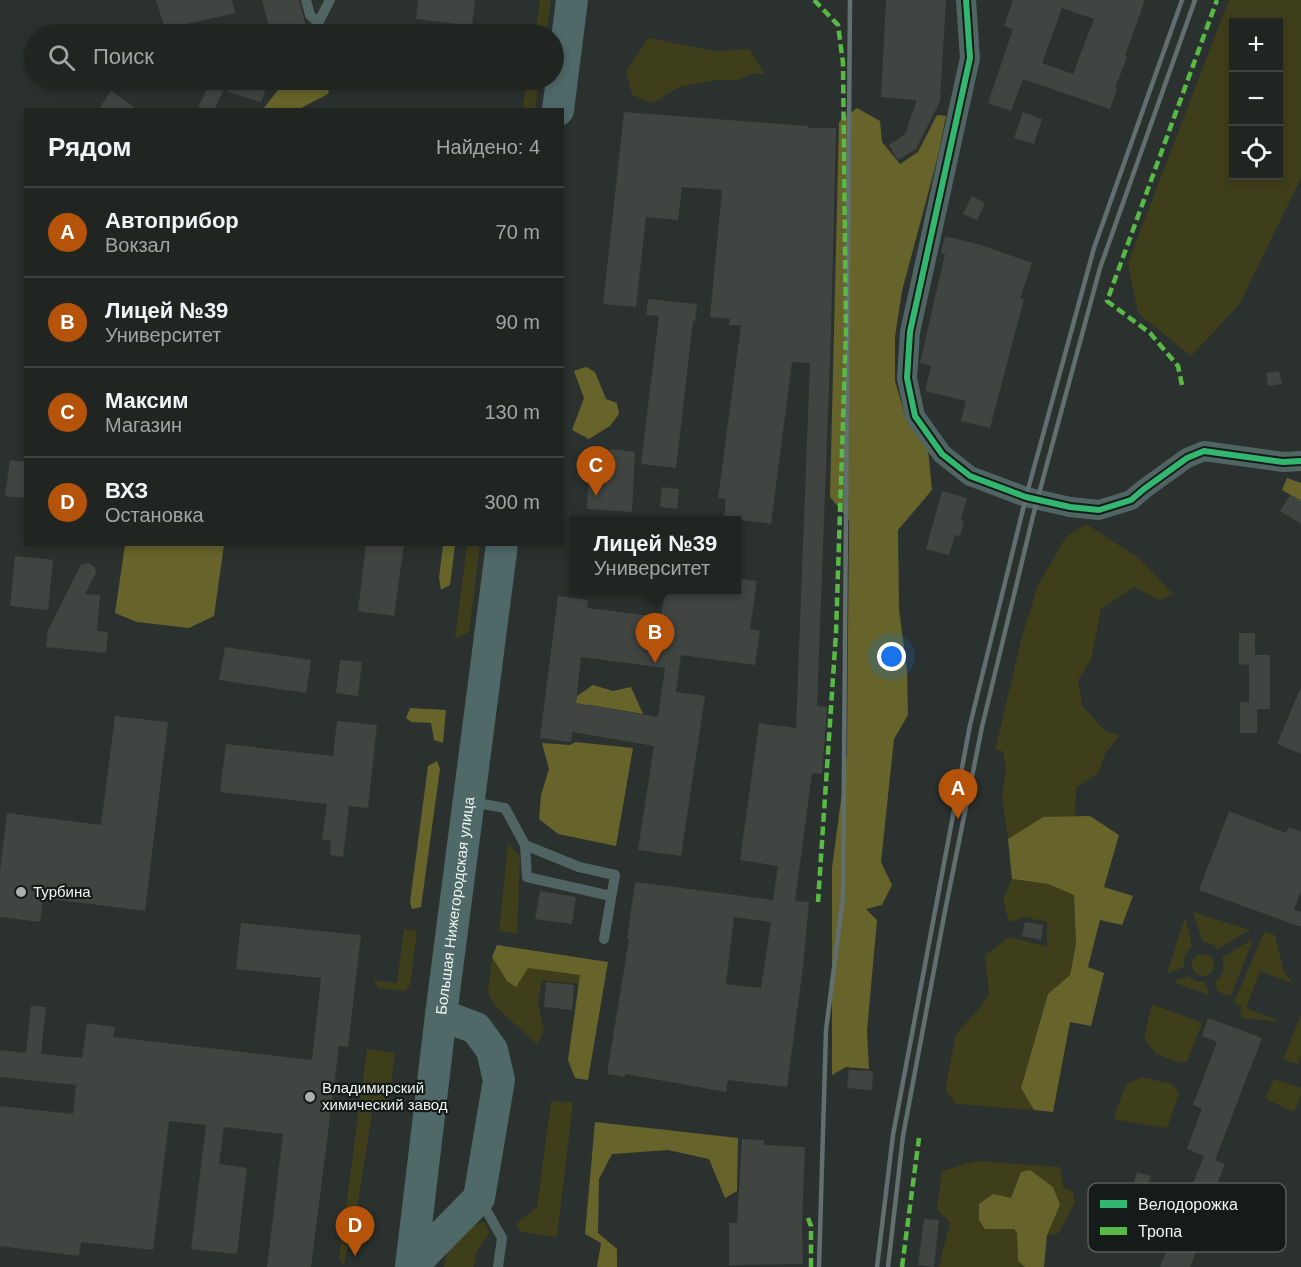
<!DOCTYPE html>
<html lang="ru">
<meta charset="utf-8">
<style>
:root{--surface:#202522;--page:#2d312f;--text:#f1f3f6;--muted:#a2a5a5;--line:#3d4240;--accent:#b45309}
body{margin:0;font-family:Arial,sans-serif;background:var(--page);color:var(--text)}
.controls{position:absolute;right:18px;top:18px;display:grid;overflow:hidden;border-radius:0px;box-shadow:0 3px 9px #0003}
.controls button{width:54px;height:54px;display:grid;place-items:center;padding:0;border:0;border-bottom:2px solid var(--line);background:var(--surface);color:var(--text);font:30px sans-serif}
.you{position:absolute;left:892px;top:657px;width:21px;height:21px;margin:-15px;border:4px solid #fff;border-radius:50%;background:#1a73e8;box-shadow:0 0 0 9px #1a73e833}
.badge{display:grid;place-items:center;width:39px;height:39px;border-radius:50%;background:var(--accent);color:#fff;font-size:20px;font-weight:700}
.pin{position:absolute;translate:-50% -50px;filter:drop-shadow(0 2px 3px #0008)}
.pin::after{content:'';position:absolute;top:32px;width:21px;height:18px;background:inherit;clip-path:polygon(0 0,100% 0,50% 100%)}
.popup{position:absolute;left:570px;top:516px;width:171px;height:78px;box-sizing:border-box;display:grid;place-content:center;border-radius:0px;background:var(--surface);filter:drop-shadow(0 2px 4px #0005);font-size:20px;white-space:nowrap;color:var(--muted)}
.popup b{font-size:22px;color:var(--text)}
.popup::after{content:'';position:absolute;left:50%;top:100%;margin-left:-12px;border:12px solid transparent;border-top-color:var(--surface)}
.list{margin:0;padding:0;list-style:none}
h2{display:flex;justify-content:space-between;align-items:center;height:78px;margin:0;padding:0 24px;font-size:26px}
h2 small{font-size:20px;font-weight:400;color:var(--muted)}
.list li{display:grid;grid-template-columns:39px 1fr auto;gap:18px;align-items:center;box-sizing:border-box;height:90px;padding:0 24px;border-top:2px solid var(--line)}
.list b{display:block;font-size:22px;white-space:nowrap}
.list p{margin:0;font-size:20px;white-space:nowrap;color:var(--muted)}
.list em{font-size:20px;font-style:normal;color:var(--muted)}
.icon{flex:none;width:33px;height:33px;fill:none;stroke:currentColor;stroke-width:2;stroke-linecap:round;stroke-linejoin:round}
.map{position:relative;flex:none;width:1301px;height:1267px;overflow:hidden}
.search{position:absolute;background:var(--surface);box-shadow:0 3px 9px #0003;left:24px;top:24px;width:540px;height:66px;display:flex;align-items:center;gap:15px;box-sizing:border-box;padding:0 21px;border-radius:33px;color:var(--muted);font-size:22px}
.panel{position:absolute;background:var(--surface);box-shadow:0 3px 9px #0003;left:24px;top:108px;width:540px;height:438px;border-radius:0px}
.map>svg:first-child{display:block}
</style>
<div class="map">
<svg width="1301" height="1267" viewBox="0 0 1301 1267">
<rect width="100%" height="100%" fill="#2b312e"/>
<path fill="#3f3e1b" fill-rule="evenodd" d="M540,0H551L546,34H535Z
M1229,0H1301V178L1239,305L1191,356L1138,313L1128,263ZM1234,22H1278V176H1234Z
M648,38L715,51L749,49L765,74L753,73L738,80H717L679,87L653,103L632,95L626,72Z
M527,80H539L535,109H526L523,107Z
M1086,524L1140,559L1173,594L1159,600L1134,587L1101,609L1091,660L1078,680L1082,705L1105,731L1120,735L1105,754L1099,772L1076,788L1075,817H1043L1008,839L1002,797L1006,770L1003,751L995,750L1022,637L1038,585L1066,537Z
M467,545H480L469,632L455,639Z
M508,844L520,856L517,934L499,931Z
M1012,879L1048,884L1074,894L1076,944L1070,975L1048,994L1021,1088L1034,1110L956,1104L945,1090L956,1034L978,1010L989,994L985,955L1009,937L1047,947V922L1025,917L1009,922L1003,900Z
M1193,912L1250,930L1218,949L1212,944L1203,942Z
M1185,917L1192,946C1185,953 1183,958 1184,967L1167,973Z
M404,929L417,931L410,985L404,991L379,988L373,980L397,983Z
M1264,932L1275,935L1284,972L1294,984L1260,971L1246,1008L1277,1020V1022C1264,1019 1252,1021 1240,1016L1242,1007L1234,1003Z
M1253,939L1231,996L1218,992L1215,982C1224,975 1225,969 1222,958Z
M1192 965a11 11 0 1 1 22 0a11 11 0 1 1-22 0Z
M492,957L507,981L528,968L580,975L579,984L542,980L538,1003L544,1031L537,1044L493,1004L488,992Z
M1188,976L1197,982H1205L1209,995L1173,982Z
M1152,1004L1202,1023L1187,1061L1181,1063L1156,1054L1144,1038Z
M1301,1014V1056L1298,1064L1283,1060Z
M367,1049L395,1053L388,1108L373,1106L353,1235L349,1237L344,1265L339,1259Z
M1141,1077L1172,1084L1179,1093L1167,1128L1113,1119L1126,1085Z
M1274,1079L1301,1088V1095L1294,1112L1268,1100L1266,1097Z
M551,1101L573,1102L557,1237L521,1232L516,1224L537,1207Z
M976,1161L1060,1167L1063,1187L1073,1192L1075,1202L1059,1233L1047,1235L1060,1205L1021,1172L1011,1198L1013,1228L1017,1233L1018,1261L1025,1267H939L950,1222L937,1210L942,1171Z
M485,1222L489,1233L476,1253L474,1267H444C445,1262 445,1256 447,1252C453,1239 471,1224 485,1222Z"/>
<path fill="#66642a" d="M286,80H331L328,94L299,109H259H263Z
M857,108L880,121L882,142L900,164L918,152L937,115L946,116L938,156L902,291L895,337V381L907,422L928,449L932,490L898,530L899,609L907,671L908,715L894,739L881,862L892,885L882,905L866,909L877,920L867,1031L869,1069L846,1067L832,1075V868L847,754L849,520L830,497L839,122Z
M586,367L595,372L606,399L617,403L619,414L610,426L589,439L572,430L584,398L574,371Z
M1287,478L1301,483V501L1282,490Z
M125,545H224L214,616L189,628L137,622L115,613Z
M443,545H455L450,585L441,590L439,578Z
M593,685L613,691L631,687L643,714L590,705L573,721L577,696Z
M410,708L446,710L443,743L434,740L431,723L411,722L406,718Z
M575,742L633,748L616,846L558,834L539,819L541,795L549,769L542,743L570,745Z
M437,761L440,769L421,907L412,909L410,902L428,766Z
M1090,816L1119,835L1104,887L1133,896L1122,925L1100,920L1088,967L1104,973L1091,1026L1070,1022L1053,1112L1034,1110L1021,1088L1048,994L1070,975L1076,944L1074,895L1048,884L1012,879L1008,839L1043,817Z
M497,945L608,962L588,1080L575,1078L568,1060L580,975L528,968L516,987L507,981L492,957Z
M595,1122L738,1138L737,1191L725,1198L709,1159L668,1150L612,1154L599,1179L598,1233L617,1249V1267H597L601,1243L585,1234Z
M1030,1170L1053,1187L1060,1205L1047,1235L1044,1267H1025L1018,1261L1017,1233L1014,1229H985L979,1220V1204L993,1194L1011,1198L1021,1172Z"/>
<path fill="#414542" fill-rule="evenodd" d="M156,0H232L235,13L165,29Z
M262,0H299L308,34H271Z
M418,0H475L472,26L416,19Z
M886,0H946L940,101L916,149L898,160L889,145L905,134L917,100L881,97Z
M1013,0H1145L1125,56L1127,57L1115,88L1117,89L1110,109L1023,79L1011,111L988,103L1013,29L1004,26ZM1062,8L1094,19L1073,74L1042,63Z
M211,80L226,85L214,110H197Z
M232,80H269L261,102L228,92Z
M111,91L138,110H98Z
M624,112L808,126V128H836L831,332L817,706L827,707L822,774L812,773L795,901L809,902L803,967L787,1087L728,1080L726,1092L625,1074V1077L607,1074L629,939H627L635,882L773,900L778,866L740,860L759,723L796,728L810,363L792,362L771,524L724,518L726,499L718,498L741,325H729L730,319L710,317L722,190L682,187L678,220L646,217L636,307L603,304ZM734,917L771,922L761,988L726,984Z
M1023,112L1042,119L1034,144L1014,138Z
M972,196L985,203L977,220L963,214Z
M945,236L981,245L1032,263L1020,298L1024,299L990,428L961,421L966,401L925,391L931,366L920,363L945,254L941,253Z
M648,299L697,304L695,321H693L676,468L641,464L659,316L646,315Z
M1279,371L1282,384L1268,386L1266,373Z
M610,449L635,452L632,512L587,509L589,469L609,470Z
M10,460L26,462V498L5,496Z
M662,487L679,489L677,509L660,507Z
M942,491L967,498L961,520L964,521L960,536L955,535L949,555L926,549Z
M1290,495L1301,501V524L1280,511Z
M366,544H404L394,616L358,611Z
M15,556L53,560L48,610L10,606Z
M88,563L95,567L96,573L85,594L100,595L97,631L108,632L106,653L46,647L48,630L81,565Z
M736,578L757,581L750,629L760,631L755,665L681,655L676,692L705,696L681,856L638,850L654,746L572,732L571,742L540,738L558,596L588,600L587,608L661,617L665,590H736ZM581,657L665,668L658,717L576,703Z
M1239,633H1255V655H1270V709H1257V733H1240V702H1249V665L1239,664Z
M225,647L311,660L306,693L219,680Z
M340,660L362,662L358,696L336,693Z
M1301,687V754L1277,744Z
M115,716L168,722L145,911L43,898L40,922L0,917V871L7,813L101,825Z
M337,721L377,725L368,808L349,806L343,857L330,855L331,841L322,839L327,804L220,792L226,744L333,756Z
M1229,811L1286,833L1289,827L1301,832V891L1294,910L1301,912V927L1199,890Z
M540,891L576,897L572,924L535,919Z
M1025,922L1043,925L1041,940L1022,936Z
M241,923L361,935L348,1047L339,1046L311,1267H267L283,1134L224,1127L219,1164L247,1168L237,1254L191,1249L206,1125L169,1121L153,1250L81,1242L79,1256L0,1246V1106L73,1114L76,1085L0,1077V1050L26,1053L31,1006L46,1007L41,1054L82,1058L87,1023L115,1027L113,1037L312,1060L321,978L236,969Z
M546,982L574,985L572,1010L544,1007Z
M1208,1018L1262,1038L1215,1160L1225,1164L1210,1203L1215,1205L1190,1267H1160L1204,1156L1187,1149L1202,1109L1193,1105L1217,1042L1202,1036Z
M849,1070L873,1071L872,1090L847,1088Z
M742,1139L764,1140V1145L805,1147L802,1223L803,1264L729,1265V1223H737Z
M1137,1172L1151,1176L1142,1203L1129,1199Z
M924,1219L939,1220L934,1267L918,1265Z"/>
<g fill="none" stroke-linecap="round" stroke-linejoin="round">
<path stroke="#506463" stroke-width="10" d="M306,0L310,15L318,23L330,0
M472,802L505,808L525,845L579,867L615,875L604,939
M525,845L527,877L611,896
M481,1201L502,1238L498,1267"/>
<path stroke="#506463" stroke-width="20" d="M966,0L970,58L910,332L907,378L915,416L942,454L970,476L1026,497L1070,507L1099,510L1131,500L1144,489L1187,458L1204,451L1283,462L1301,461"/>
<g stroke="#4f6868" stroke-width="32">
<path d="M558,110L572,0"/>
<path id="s1" d="M411,1267L441,1015L502,544"/>
<path d="M411,1267L479,1198L499,1080L492,1050L476,1028L441,1015"/>
</g>
<path stroke="#626f6f" stroke-width="4.5" d="M819,1267L826,1030L843,897L850,0
M877,1267L893,1135L970,725L1026,497L1094,248L1182,0
M888,1267L903,1136L945,911L982,727L1033,516L1100,268L1195,0"/>
<path stroke="#58b947" stroke-width="4.5" stroke-dasharray="9 4.5" stroke-linecap="butt" d="M814,0L838,25L843,63L846,331L836,633L818,902
M1182,385L1178,366L1150,333L1107,301L1217,0
M808,1218L811,1226V1267
M902,1267L919,1138"/>
<g stroke="#151b18" stroke-width="10">
<path id="cycleway" d="M966,0L970,58L910,332L907,378L915,416L942,454L970,476L1026,497L1070,507L1099,510L1131,500L1144,489L1187,458L1204,451L1283,462L1301,461"/>
</g>
<use href="#cycleway" stroke="#33b770" stroke-width="6"/>
</g>
<g fill="#aab1ad" stroke="#151b18" stroke-width="2">
<circle cx="21" cy="892" r="6"/>
<circle cx="310" cy="1097" r="6"/>
</g>
<g text-anchor="middle" stroke-width="4.5" stroke-linejoin="round" paint-order="stroke">
<g font-size="15" fill="#eef6f2" stroke="#151b18" text-anchor="start">
<text x="33" y="897">Турбина</text>
<text x="322" y="1093">Владимирский<tspan x="322" dy="17">химический завод</tspan></text>
</g>
<g font-size="15" fill="#eef6f2" stroke="#151b18">
<text dy="5" stroke="none"><textPath href="#s1" startOffset="364">Большая Нижегородская улица</textPath></text>
</g>
</g>
<rect x="1088" y="1183" width="198" height="69" rx="9" fill="#151b18" stroke="#565d59" stroke-width="1.5"/>
<rect x="1100" y="1200" width="27" height="8" fill="#33b770"/>
<rect x="1100" y="1227" width="27" height="8" fill="#58b947"/>
<g font-size="16" fill="#eef6f2">
<text x="1138" y="1210">Велодорожка</text>
<text x="1138" y="1237">Тропа</text>
</g>
</svg>
<div class="controls">
<button>+</button>
<button>−</button>
<button><svg class="icon" aria-label="locate" viewBox="0 0 24 24"><circle cx="12" cy="12" r="6"/><path d="M12 2v4M12 18v4M2 12h4M18 12h4"/></svg></button>
</div>
<div class="you"></div>
<div class="pin badge" style="left:958px;top:819px">A</div>
<div class="pin badge" style="left:655px;top:663px">B</div>
<div class="popup"><b>Лицей №39</b>Университет</div>
<div class="pin badge" style="left:596px;top:496px">C</div>
<div class="pin badge" style="left:355px;top:1256px">D</div>
<div class="search"><svg class="icon" aria-label="search" viewBox="0 0 24 24"><circle cx="10" cy="10" r="6"/><path d="M15 15l6 6"/></svg>Поиск</div>
<section class="panel">
<h2>Рядом<small>Найдено: 4</small></h2>
<ul class="list">
<li><span class="badge">A</span><div><b>Автоприбор</b><p>Вокзал</p></div><em>70 m</em></li>
<li><span class="badge">B</span><div><b>Лицей №39</b><p>Университет</p></div><em>90 m</em></li>
<li><span class="badge">C</span><div><b>Максим</b><p>Магазин</p></div><em>130 m</em></li>
<li><span class="badge">D</span><div><b>ВХЗ</b><p>Остановка</p></div><em>300 m</em></li>
</ul>
</section>
</div>
